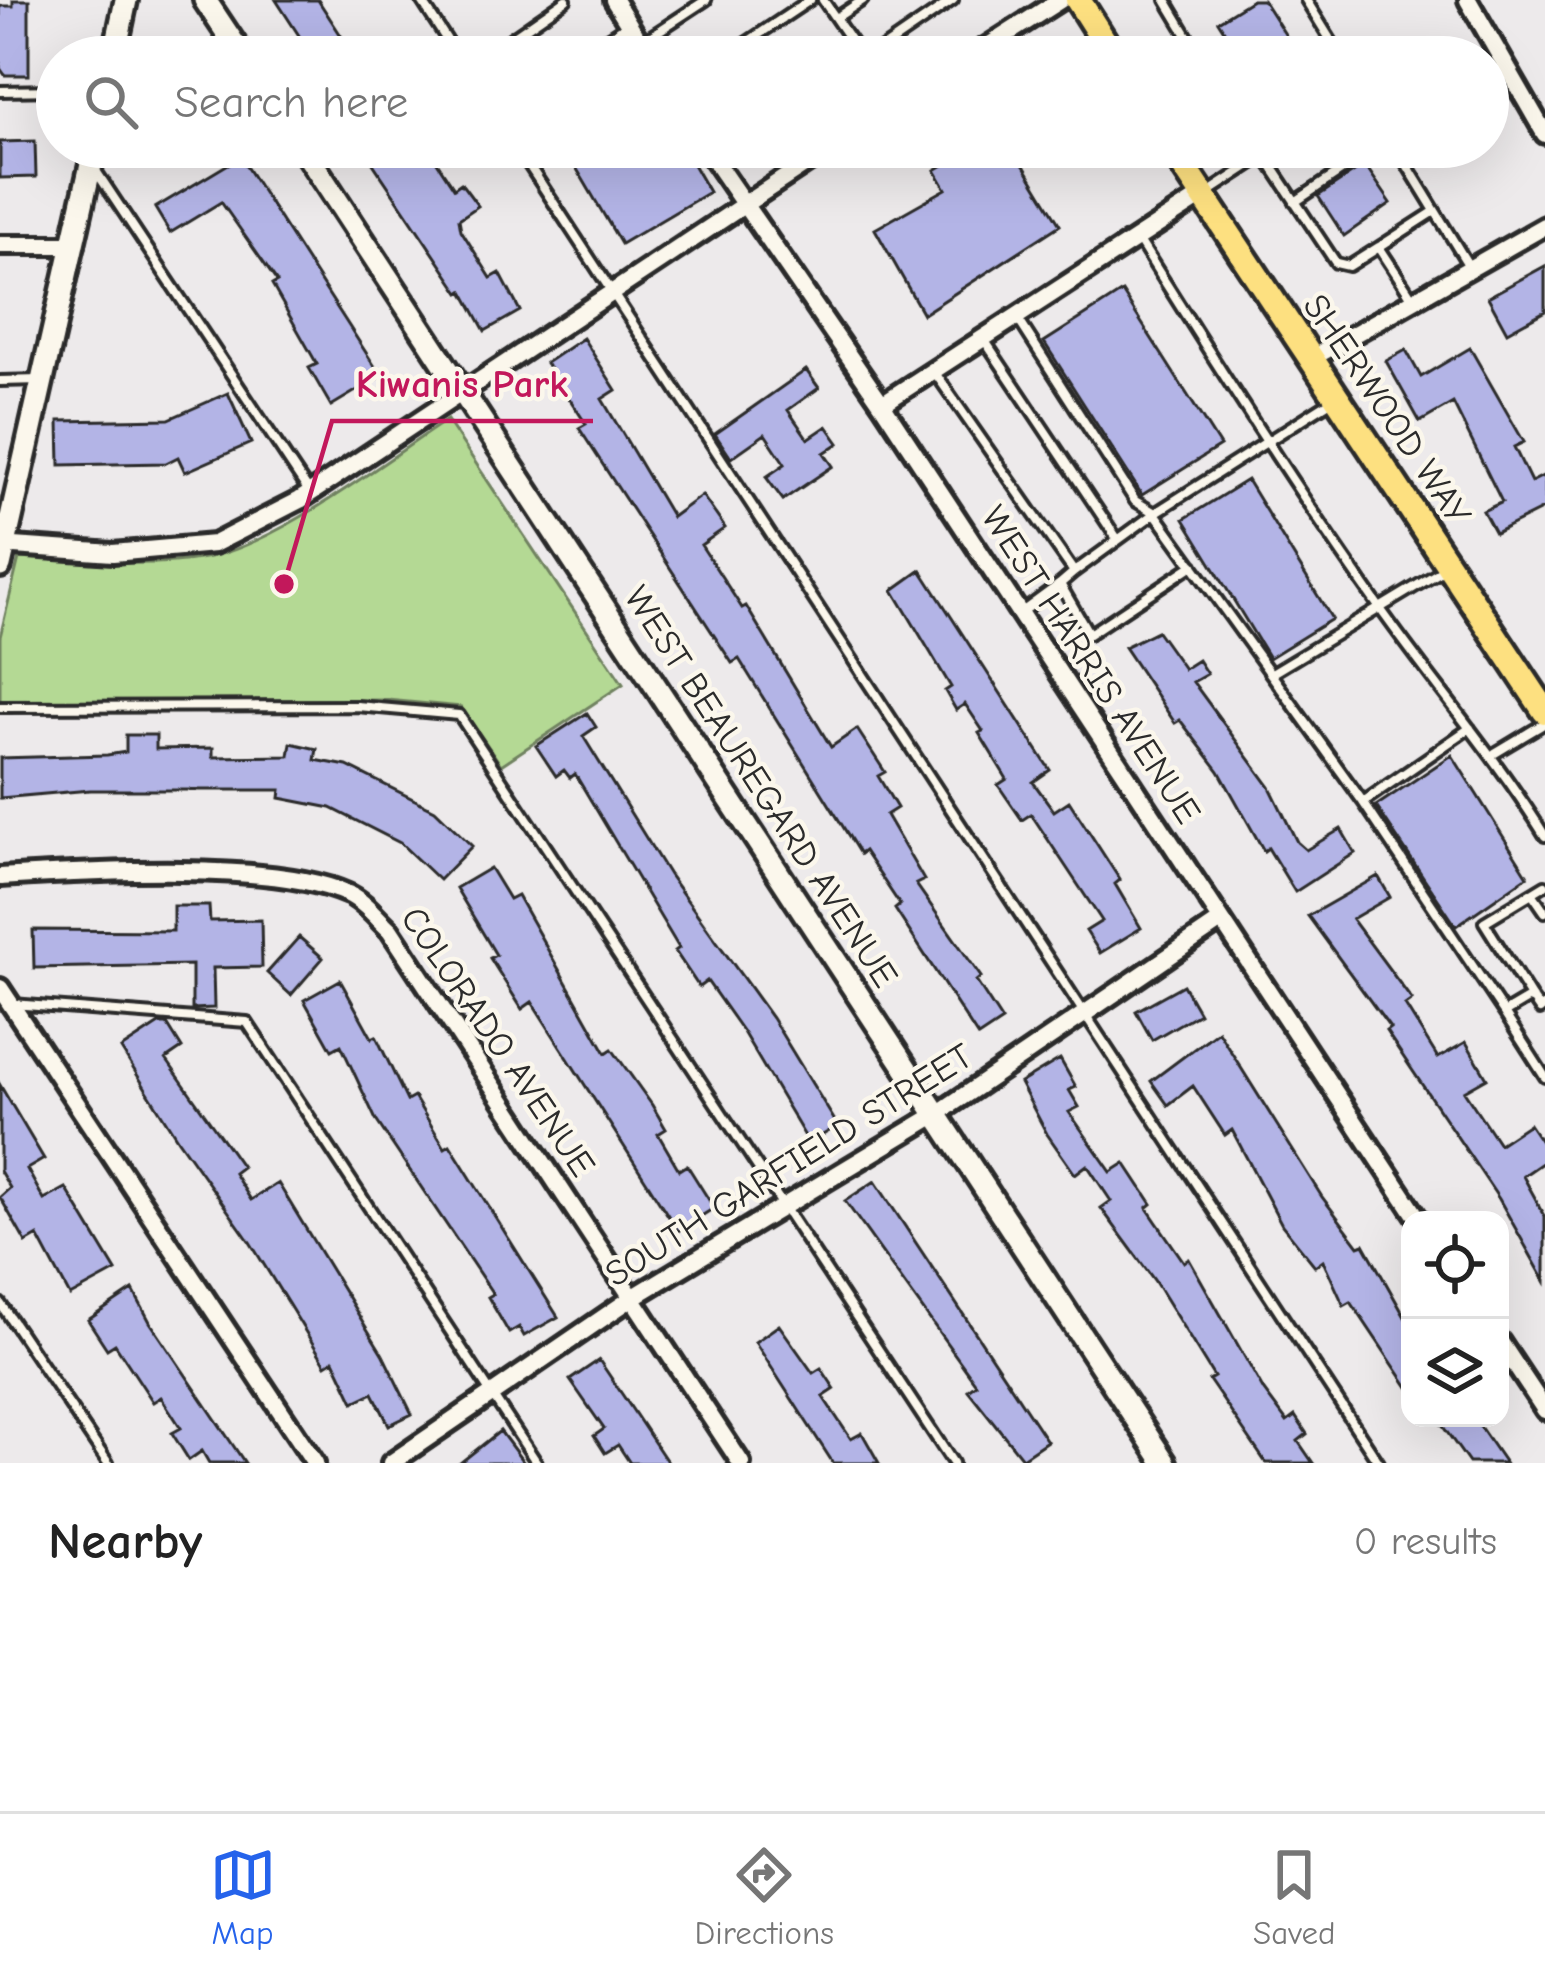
<!DOCTYPE html>
<style>
:root{--surface:#fff;--page:#f6f6f6;--text:#222;--muted:#767676;--line:#e0e0e0;--accent:#2563eb}
body{margin:0;font-family:"Comic Neue",sans-serif;background:var(--page);color:var(--text)}
.controls{position:absolute;right:36px;bottom:36px;display:grid;overflow:hidden;border-radius:24px;box-shadow:0 12px 48px #0002}
.controls button{width:108px;height:108px;display:grid;place-items:center;padding:0;border:0;border-bottom:3px solid var(--line);background:var(--surface);color:var(--text);font:60px sans-serif}
.list{margin:0;padding:0;list-style:none}
h2{display:flex;justify-content:space-between;align-items:center;height:156px;margin:0;padding:0 48px;font-size:51px}
h2 small{font-size:39px;font-weight:400;color:var(--muted)}
.icon{flex:none;width:66px;height:66px;fill:none;stroke:currentColor;stroke-width:2;stroke-linecap:round;stroke-linejoin:round}
.map{position:relative;flex:none;width:1545px;height:1463px;overflow:hidden}
.search{position:absolute;background:var(--surface);box-shadow:0 12px 48px #0002;left:36px;right:36px;top:36px;height:132px;display:flex;align-items:center;gap:30px;box-sizing:border-box;padding:0 42px;border-radius:66px;color:var(--muted);font-size:45px}
.sheet{height:348px;background:var(--surface)}
nav{display:flex;justify-content:space-around;align-items:center;box-sizing:border-box;height:168px;border-top:3px solid var(--line);background:var(--surface);font-size:33px;color:var(--muted)}
nav a{display:grid;justify-items:center;gap:6px}
nav .on{color:var(--accent)}
.map>svg:first-child{display:block}
</style>
<div class="map">
<svg width="1545" height="1463" viewBox="0 0 1545 1463">
<rect width="100%" height="100%" fill="#edeaeb"/>
<filter id="ink" filterUnits="userSpaceOnUse"><feTurbulence type="fractalNoise" baseFrequency=".00833" numOctaves="2"/><feDisplacementMap in="SourceGraphic" scale="24" xChannelSelector="R" yChannelSelector="G"/><feConvolveMatrix kernelMatrix="1 2 1 2 8 2 1 2 1" color-interpolation-filters="sRGB"/></filter>
<g filter="url(#ink)">
<path fill="#b4d994" stroke="#708260" stroke-width="3" d="M447,420L623,684L501,765L461,707L387,700L0,703V637L19,558C80,560 145,569 205,558C277,545 384,461 447,420Z"/>
<path fill="#b3b4e6" stroke="#2b2b2b" stroke-width="3" d="M13,0H29V75H5L0,68V6H13Z
M276,0H318L355,57H313Z
M1252,0H1263L1288,39L1260,57H1241L1218,21Z
M35,141L36,177L0,178V142Z
M362,147H427L454,188L461,183L478,206L459,219L461,230L491,278L500,273L520,311L485,331L463,291L460,293Z
M564,147H683L709,192L621,244Z
M973,147L1015,151L1060,225L923,314L875,229L946,189L935,170Z
M240,157L381,376L331,406L309,368L317,364L272,285L277,282L221,202L170,233L155,208Z
M1365,165L1391,203L1344,236L1318,196Z
M1545,266V311L1507,332L1488,297Z
M1122,292L1220,446L1142,495L1044,342Z
M583,338L616,390L602,399L672,517L702,495L725,528L701,545L742,608L746,606L831,747L857,729L885,772L878,776L897,808L886,815L924,880L916,884L981,977L976,981L1002,1021L978,1037L895,909L900,905L864,851L860,854L739,659L732,663L579,428L586,424L546,363Z
M1470,348L1524,442L1514,447L1531,482L1545,475V508L1495,533L1483,511L1502,502L1453,403L1420,422L1386,361L1406,350L1421,377Z
M806,370L819,388L788,410L808,439L827,426L839,443L824,453L833,466L783,500L766,477L785,464L765,434L731,458L715,434Z
M228,393L251,443L185,472L178,457L166,463L60,465L59,421L169,419Z
M1247,480L1332,619L1269,658L1184,519Z
M921,570L1050,770L1033,782L1054,811L1069,801L1120,880L1115,884L1141,928L1100,953L1086,931L1102,921L1031,814L1022,820L998,785L1007,779L979,733L983,731L965,704L956,710L945,691L951,687L893,590Z
M1157,631L1184,669L1198,660L1207,674L1193,682L1270,787L1297,842L1306,850L1341,829L1355,853L1295,892L1268,848L1264,851L1219,771L1180,720L1175,723L1124,647Z
M587,713L596,727L583,736L669,875L772,1018L838,1126L809,1143L743,1032L707,981L699,987L675,951L679,948L575,774L570,778L564,770L556,776L536,746Z
M126,735H156V749L213,748V757L289,756L291,743L317,749L315,760L347,766L435,810L472,846L439,880L400,843L331,808L280,798L281,790H90L0,798V758L107,755L126,752Z
M1452,755L1528,876L1456,926L1376,806Z
M490,868L509,899L517,895L606,1053L612,1049L652,1105L666,1129L658,1134L679,1170L687,1165L714,1208L678,1231L532,1002L522,1009L490,958L496,955L456,888Z
M1378,876L1390,897L1352,919L1412,1000L1405,1005L1438,1058L1466,1042L1487,1078L1464,1091L1499,1144L1529,1124L1545,1148V1161L1523,1176L1545,1216V1281L1499,1199L1386,1031L1390,1028L1308,916Z
M173,906H209L210,921L261,920L262,967L213,968L214,1008L192,1009V965L34,968L33,930L173,931Z
M299,937L323,958L291,995L267,973Z
M340,980L372,1038L376,1036L407,1101L414,1097L445,1148L450,1145L558,1317L524,1336L519,1327L509,1333L488,1297L493,1294L376,1120L341,1045L332,1050L304,1000Z
M1183,985L1199,1013L1152,1040L1136,1011Z
M159,1024H167L182,1048L166,1059L242,1167L234,1173L251,1200L278,1183L383,1355L412,1414L389,1425L373,1393L354,1402L334,1360L326,1365L250,1242L178,1140L121,1049Z
M1218,1031L1322,1197L1359,1246L1364,1244L1410,1326V1390L1351,1302L1344,1306L1323,1260L1315,1266L1282,1225L1232,1130L1225,1135L1193,1086L1168,1105L1151,1081Z
M1060,1059L1076,1087L1069,1090L1079,1107L1069,1112L1111,1172L1125,1163L1152,1204L1147,1208L1184,1262L1189,1259L1264,1391L1287,1422L1295,1416L1307,1434L1298,1441L1313,1463H1266L1209,1380L1214,1377L1154,1280L1101,1208L1111,1201L1087,1165L1075,1174L1047,1134L1020,1083Z
M0,1085L44,1159L27,1169L44,1200L66,1188L116,1271L70,1296L38,1236L26,1243L0,1197L10,1188L0,1171Z
M875,1181L1047,1441L1022,1458L968,1390L976,1384L845,1201Z
M133,1290L150,1322L245,1463H209L202,1451L189,1460L172,1433L181,1428L161,1397L153,1402L115,1344L107,1349L88,1320Z
M779,1325L813,1373L821,1368L835,1389L823,1397L851,1439L862,1433L879,1463H833L755,1342Z
M599,1360L630,1406L668,1463H630L618,1445L605,1453L594,1436L604,1429L570,1380Z
M1437,1418H1474L1505,1463H1469Z
M500,1431L524,1463H460Z"/>
<g fill="none" stroke-linecap="round" stroke-linejoin="round">
<g stroke="#2b2b2b" stroke-width="16">
<path id="service" d="M421,0L458,57
M823,0L862,57
M1166,0L1200,57
M1306,0L1341,57
M836,18L863,0
M642,42L706,0
M484,57L566,0
M578,57L627,25
M725,57L810,0
M870,57L953,0
M1305,57L1330,40
M0,91L57,90
M517,147L1379,1463
M1259,147L1336,263L1349,266L1379,247
M1396,147L1470,268
M96,171L310,493
M1209,192L1264,156
M1295,202L1377,147
M1138,239C1216,363 1294,487 1379,607C1434,685 1495,755 1545,836
M1413,299L1379,247L1435,211
M1018,319L1135,501L1155,513L1363,802L1504,1013
M983,338L1118,540
M933,370L1074,572L1155,513L1331,401
M0,381L40,380
M1074,572L1060,584L1089,634L1193,565
M1022,612L1060,584
M1272,673L1443,570
M0,707L357,706L459,715L953,1463
M1495,753L1545,723
M1363,802L1470,728
M1545,885L1484,922L1531,997L1504,1013L1545,1077
M1532,893L1545,912
M1531,997L1540,1010L1545,1006
M12,1004L247,1022L537,1463
M0,1303L108,1463"/>
</g>
<g stroke="#2b2b2b" stroke-width="26">
<path id="minor" d="M614,0L649,57
M1468,0L1545,134
M971,57L1060,0
M705,147L882,404L1419,1220
M0,245H75
M1312,358L1545,226
M882,404L1202,196
M0,545L113,553L214,544L300,500L831,147
M0,877C84,872 275,860 348,894C363,900 378,919 390,930L741,1463
M0,988L315,1463
M1500,1342L1545,1410
M391,1463L632,1298L937,1114L1221,921"/>
</g>
<g stroke="#2b2b2b" stroke-width="30">
<path id="tertiary" d="M205,0L243,57
M302,147L1165,1463"/>
</g>
<g stroke="#2b2b2b" stroke-width="30">
<path id="secondary" d="M114,57L126,0
M0,566L95,147"/>
</g>
<g stroke="#2b2b2b" stroke-width="33">
<path id="primary" d="M1078,0L1114,57
M1171,147L1545,711"/>
</g>
<use href="#service" stroke="#fbf7ec" stroke-width="8"/>
<use href="#minor" stroke="#fbf7ec" stroke-width="16"/>
<use href="#tertiary" stroke="#fbf7ec" stroke-width="21"/>
<use href="#secondary" stroke="#fbf7ec" stroke-width="21"/>
<use href="#primary" stroke="#fde080" stroke-width="24"/>
</g>
</g>
<g text-anchor="middle" stroke-width="9" stroke-linejoin="round" paint-order="stroke">
<g font-size="36" fill="#2b2b2b" stroke="#fbf7ec">
<text transform="translate(1388 409) rotate(56)" y="13">SHERWOOD WAY</text>
<text transform="translate(1092 664) rotate(57)" y="13">WEST HARRIS AVENUE</text>
<text transform="translate(762 786) rotate(57)" y="13">WEST BEAUREGARD AVENUE</text>
<text transform="translate(499 1041) rotate(56)" y="13">COLORADO AVENUE</text>
<text transform="translate(788 1164) rotate(-32)" y="13">SOUTH GARFIELD STREET</text>
</g>
</g>
<path fill="none" stroke="#c2185b" stroke-width="4.5" d="M284 584L332 421H593"/>
<circle fill="#c2185b" stroke="#fbf7ec" stroke-width="4.5" cx="284" cy="584" r="12"/>
<g font-size="39" text-anchor="middle" font-weight="bold" fill="#c2185b" stroke="#fbf7ec" stroke-width="9" stroke-linejoin="round" paint-order="stroke">
<text x="462" y="397">Kiwanis Park</text>
</g>
</svg>
<div class="controls">
<button><svg class="icon" aria-label="locate" viewBox="0 0 24 24"><circle cx="12" cy="12" r="6"/><path d="M12 2v4M12 18v4M2 12h4M18 12h4"/></svg></button>
<button><svg class="icon" aria-label="layers" viewBox="0 0 24 24"><path d="M12 4l9 5-9 5-9-5zM3 14l9 5 9-5"/></svg></button>
</div>
<div class="search"><svg class="icon" aria-label="search" viewBox="0 0 24 24"><circle cx="10" cy="10" r="6"/><path d="M15 15l6 6"/></svg>Search here</div>
</div>
<section class="sheet">
<h2>Nearby<small>0 results</small></h2>
<ul class="list">
</ul>
</section>
<nav>
<a class="on"><svg class="icon" aria-label="map" viewBox="0 0 24 24"><path d="M3 6l6-2 6 2 6-2v14l-6 2-6-2-6 2zM9 4v14M15 6v14"/></svg>Map</a>
<a><svg class="icon" aria-label="directions" viewBox="0 0 24 24"><path d="M12 3l9 9-9 9-9-9zM9 14v-3h6M13 9l2 2-2 2"/></svg>Directions</a>
<a><svg class="icon" aria-label="saved" viewBox="0 0 24 24"><path d="M7 4h10v16l-5-4-5 4z"/></svg>Saved</a>
</nav>
